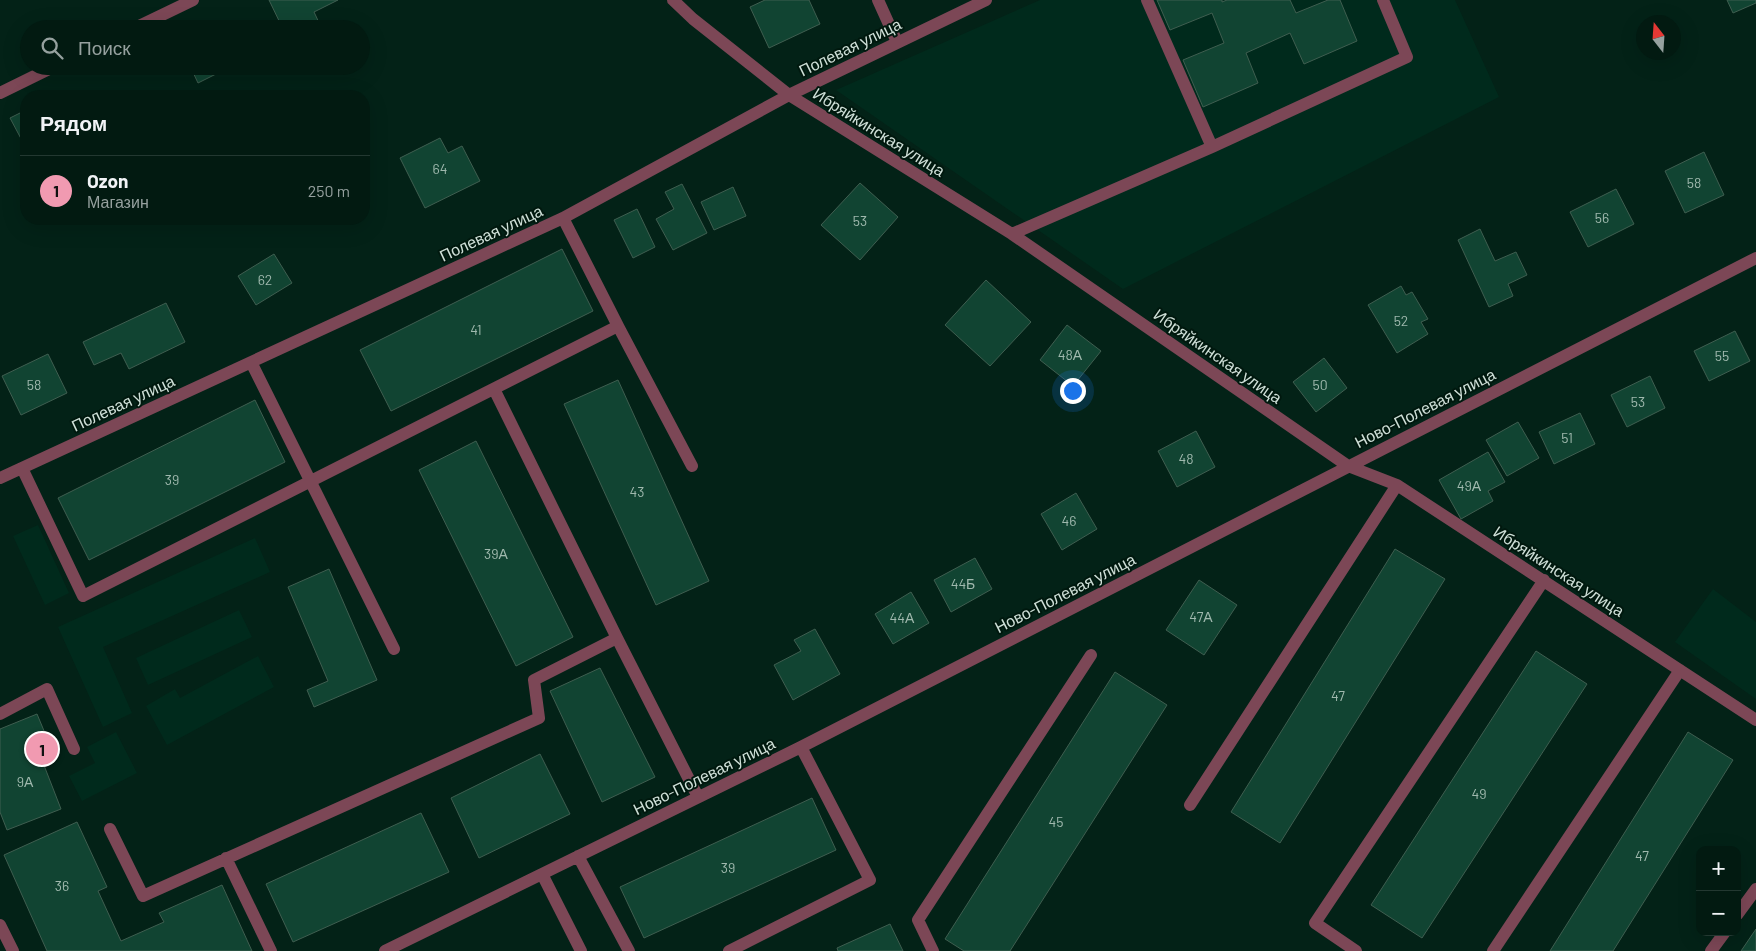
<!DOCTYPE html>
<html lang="ru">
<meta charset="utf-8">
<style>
:root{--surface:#021a11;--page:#10271f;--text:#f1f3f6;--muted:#96a19f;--line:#233831;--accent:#f19ab1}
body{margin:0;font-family:Barlow,sans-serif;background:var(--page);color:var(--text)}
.controls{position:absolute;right:15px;bottom:15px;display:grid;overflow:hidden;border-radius:10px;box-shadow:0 5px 20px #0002}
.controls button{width:45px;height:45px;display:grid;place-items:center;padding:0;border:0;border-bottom:1px solid var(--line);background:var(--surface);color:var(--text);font:25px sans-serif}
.compass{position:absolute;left:1636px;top:15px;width:45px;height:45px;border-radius:50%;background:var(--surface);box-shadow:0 5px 20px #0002;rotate:343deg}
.you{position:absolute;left:1072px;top:390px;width:18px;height:18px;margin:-12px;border:4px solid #fff;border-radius:50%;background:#1a73e8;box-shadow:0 0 0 8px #1a73e833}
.badge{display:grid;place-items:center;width:32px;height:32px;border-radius:50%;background:var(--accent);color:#111;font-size:16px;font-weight:700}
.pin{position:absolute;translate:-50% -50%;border:2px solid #fff;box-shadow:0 1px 5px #0006}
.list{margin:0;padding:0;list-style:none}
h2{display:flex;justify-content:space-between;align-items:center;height:65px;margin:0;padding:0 20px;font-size:21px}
h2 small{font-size:16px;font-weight:400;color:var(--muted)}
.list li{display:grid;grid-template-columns:32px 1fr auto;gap:15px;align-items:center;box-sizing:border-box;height:70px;padding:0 20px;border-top:1px solid var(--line)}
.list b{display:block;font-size:19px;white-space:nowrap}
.list p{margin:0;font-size:16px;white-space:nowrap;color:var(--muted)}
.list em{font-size:16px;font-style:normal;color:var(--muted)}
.icon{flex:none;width:28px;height:28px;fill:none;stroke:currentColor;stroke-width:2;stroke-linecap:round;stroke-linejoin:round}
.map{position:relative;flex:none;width:1756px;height:951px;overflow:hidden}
.search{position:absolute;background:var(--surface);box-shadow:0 5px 20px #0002;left:20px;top:20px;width:350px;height:55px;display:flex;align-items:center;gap:12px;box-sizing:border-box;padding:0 18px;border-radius:28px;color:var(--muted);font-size:19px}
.panel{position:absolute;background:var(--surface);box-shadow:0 5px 20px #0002;left:20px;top:90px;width:350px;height:135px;border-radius:20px}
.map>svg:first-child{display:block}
</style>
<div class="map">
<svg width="1756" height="951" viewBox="0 0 1756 951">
<rect width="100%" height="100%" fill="#032217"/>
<path fill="#002a1c" d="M1040,0H1455L1499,97L1123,289L836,90Z
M38,525L69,593L45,605L13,536Z
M255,538L270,572L103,647L132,713L103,727L58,627Z
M1713,589L1756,622V699L1675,642Z
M239,610L252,637L148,685L136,658Z
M258,656L274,687L167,745L146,706L175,689L180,698Z
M116,732L137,773L82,801L69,776L95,763L87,747Z"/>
<path fill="#114432" stroke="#3f5e50" d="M269,0H338L314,12L322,29H283Z
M765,0H809L820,24L769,48L750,7Z
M1157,0H1222V2L1227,0H1290L1296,13L1328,0H1340L1357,41L1304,64L1290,33L1246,53L1258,83L1203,107L1183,60L1224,43L1212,13L1170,30Z
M1727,0H1756V3L1733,13Z
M176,66H222L224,70L198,83L191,68L179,73Z
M26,110V148L10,118Z
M440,138L448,153L462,146L480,181L425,208L400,158Z
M1704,152L1724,195L1685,213L1665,171Z
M860,183L898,217L860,260L821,225Z
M682,184L707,233L673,250L656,219L674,209L665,192Z
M733,187L746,216L714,230L701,202Z
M1616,189L1634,224L1588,247L1570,212Z
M637,209L655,247L633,258L614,220Z
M1480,229L1495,261L1516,252L1527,275L1508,284L1513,296L1489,307L1458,240Z
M562,249L593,311L391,411L360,350Z
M274,254L292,283L256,305L238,276Z
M986,280L1031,322L990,366L945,325Z
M1401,286L1406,295L1412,292L1428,319L1421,322L1428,334L1397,353L1368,305Z
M166,303L185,342L129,369L121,353L94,365L83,342Z
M1067,325L1101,351L1073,386L1040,360Z
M1735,331L1750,361L1709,381L1694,351Z
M48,354L67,393L21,415L2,376Z
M1324,358L1347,388L1316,412L1293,382Z
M1650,376L1665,408L1627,427L1611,395Z
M618,380L709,581L656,605L564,404Z
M255,400L285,462L89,560L58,498Z
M1580,413L1595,444L1554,464L1539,432Z
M1518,422L1539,458L1507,476L1486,440Z
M1196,431L1215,467L1177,487L1158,451Z
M476,441L573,637L516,666L419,470Z
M1488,452L1505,482L1488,491L1493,501L1461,519L1439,480Z
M1076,493L1097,529L1062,550L1041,514Z
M1395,549L1445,579L1280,843L1231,812Z
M975,558L992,589L951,612L934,580Z
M329,569L377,680L314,707L307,690L328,681L288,587Z
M1199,580L1237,605L1204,655L1166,630Z
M911,592L929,623L893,644L875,614Z
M815,629L840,674L793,700L774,665L801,651L794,640Z
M1536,651L1587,684L1422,938L1371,905Z
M600,668L655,777L602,802L550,691Z
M1115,672L1167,705L1010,951H964L945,939Z
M37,714L52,750L40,755L61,809L7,830L0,812V729Z
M1688,732L1733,760L1613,951H1550Z
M540,754L570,814L479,858L451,798Z
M812,798L836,850L644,938L620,887Z
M421,813L449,872L293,942L266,884Z
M77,822L107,887L98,891L121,941L164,922L159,913L222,885L252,951H47L4,855Z
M890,924L903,951H838L837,948Z
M1756,929V951H1741Z"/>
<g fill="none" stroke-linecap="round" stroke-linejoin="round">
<path stroke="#7c4756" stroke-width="12" d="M673,0L693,19L789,95L1012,234L1348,466L1397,485L1756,720
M878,0L897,42
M1147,0L1212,147
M133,29L193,0
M0,93L55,66
M1012,234L1212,147L1407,57L1383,0
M618,326L692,466
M251,362L394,649
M494,389L617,638L698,797
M22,468L83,596L618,326L563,218
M0,478L563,218L789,95L986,0
M0,714L47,689L74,749
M1190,805L1397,485
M110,829L143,896L539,718L534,680L617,638
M578,856L629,951
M226,858L271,951
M542,874L581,951
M1737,915L1756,889
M0,925L13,951
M385,951L801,747L1756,258
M729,951L870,880L801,747
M933,951L918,920L1091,655
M1356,951L1315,923L1544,580
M1493,951L1680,670
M1711,951L1725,932"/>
</g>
<g text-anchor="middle" stroke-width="4" stroke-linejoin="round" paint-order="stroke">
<g font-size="14" fill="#a0b9ae">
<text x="440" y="174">64</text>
<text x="1694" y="188">58</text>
<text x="1602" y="223">56</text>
<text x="860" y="226">53</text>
<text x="265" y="285">62</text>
<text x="1401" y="326">52</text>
<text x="476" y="335">41</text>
<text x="1070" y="360">48А</text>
<text x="1722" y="361">55</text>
<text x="34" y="390">58</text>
<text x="1320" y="390">50</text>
<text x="1638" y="407">53</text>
<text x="1567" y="443">51</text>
<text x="1186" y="464">48</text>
<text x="172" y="485">39</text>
<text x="1469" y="491">49А</text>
<text x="637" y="497">43</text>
<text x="1069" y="526">46</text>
<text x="496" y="559">39А</text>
<text x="963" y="589">44Б</text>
<text x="1201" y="622">47А</text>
<text x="902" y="623">44А</text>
<text x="1338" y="701">47</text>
<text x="25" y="787">9А</text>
<text x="1479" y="799">49</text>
<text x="1056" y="827">45</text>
<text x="1642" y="861">47</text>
<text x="728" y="873">39</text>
<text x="62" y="891">36</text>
</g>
<g font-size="16" fill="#cfe0d8" stroke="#00180e">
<text transform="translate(850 47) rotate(-26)" y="6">Полевая улица</text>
<text transform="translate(879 132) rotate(32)" y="6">Ибряйкинская улица</text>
<text transform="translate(491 233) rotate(-25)" y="6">Полевая улица</text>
<text transform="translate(1218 356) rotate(35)" y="6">Ибряйкинская улица</text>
<text transform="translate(123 403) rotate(-25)" y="6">Полевая улица</text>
<text transform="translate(1425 408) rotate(-27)" y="6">Ново-Полевая улица</text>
<text transform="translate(1559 571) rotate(33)" y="6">Ибряйкинская улица</text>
<text transform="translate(1065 593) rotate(-27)" y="6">Ново-Полевая улица</text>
<text transform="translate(704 776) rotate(-26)" y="6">Ново-Полевая улица</text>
</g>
</g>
</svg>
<div class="controls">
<button>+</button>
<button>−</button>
</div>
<svg class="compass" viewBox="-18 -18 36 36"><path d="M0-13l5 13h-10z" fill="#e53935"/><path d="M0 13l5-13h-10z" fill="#96a19f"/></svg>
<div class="you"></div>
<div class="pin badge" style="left:42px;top:749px">1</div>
<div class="search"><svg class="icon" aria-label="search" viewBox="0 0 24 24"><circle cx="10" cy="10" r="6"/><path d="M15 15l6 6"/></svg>Поиск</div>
<section class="panel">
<h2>Рядом<small></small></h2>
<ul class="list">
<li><span class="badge">1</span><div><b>Ozon</b><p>Магазин</p></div><em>250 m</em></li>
</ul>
</section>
</div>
